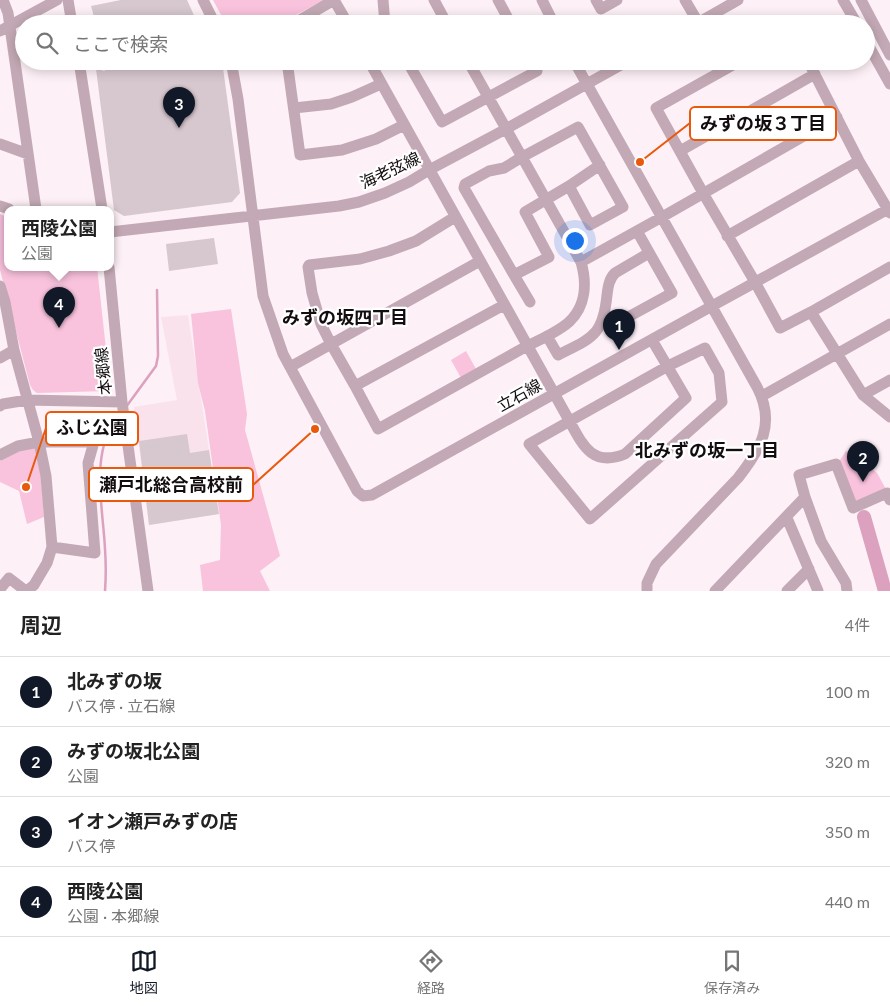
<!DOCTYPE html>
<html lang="ja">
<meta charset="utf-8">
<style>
:root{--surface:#fff;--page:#f6f6f6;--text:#222;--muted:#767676;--line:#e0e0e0;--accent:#111827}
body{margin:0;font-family:Lato,"Noto Sans JP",sans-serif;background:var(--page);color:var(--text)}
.you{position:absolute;left:574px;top:240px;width:18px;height:18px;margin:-12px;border:4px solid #fff;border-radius:50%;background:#1a73e8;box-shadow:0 0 0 8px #1a73e833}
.badge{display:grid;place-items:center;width:32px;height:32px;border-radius:50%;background:var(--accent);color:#fff;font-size:16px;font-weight:700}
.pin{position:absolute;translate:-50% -41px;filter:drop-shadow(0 1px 2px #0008)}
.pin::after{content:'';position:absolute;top:26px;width:18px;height:15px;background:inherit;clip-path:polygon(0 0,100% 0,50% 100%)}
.popup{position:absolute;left:4px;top:206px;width:110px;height:65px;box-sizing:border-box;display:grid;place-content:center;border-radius:10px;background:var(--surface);filter:drop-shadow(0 1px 4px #0005);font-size:16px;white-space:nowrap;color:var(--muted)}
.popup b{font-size:19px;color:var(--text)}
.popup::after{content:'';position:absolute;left:50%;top:100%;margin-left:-10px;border:10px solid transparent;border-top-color:var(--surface)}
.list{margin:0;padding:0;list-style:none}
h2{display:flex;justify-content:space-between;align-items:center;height:65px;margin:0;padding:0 20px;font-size:21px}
h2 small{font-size:16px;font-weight:400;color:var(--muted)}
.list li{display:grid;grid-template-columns:32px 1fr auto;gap:15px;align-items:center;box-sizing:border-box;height:70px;padding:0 20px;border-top:1px solid var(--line)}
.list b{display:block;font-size:19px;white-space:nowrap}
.list p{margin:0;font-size:16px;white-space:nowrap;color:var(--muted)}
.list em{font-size:16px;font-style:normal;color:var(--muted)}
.icon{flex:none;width:28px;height:28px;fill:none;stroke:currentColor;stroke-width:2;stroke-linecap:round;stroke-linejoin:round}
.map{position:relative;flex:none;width:890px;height:591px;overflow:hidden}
.search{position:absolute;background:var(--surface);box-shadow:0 2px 12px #0003;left:15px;right:15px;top:15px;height:55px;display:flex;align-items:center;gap:12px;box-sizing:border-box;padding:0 18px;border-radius:28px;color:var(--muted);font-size:19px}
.sheet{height:345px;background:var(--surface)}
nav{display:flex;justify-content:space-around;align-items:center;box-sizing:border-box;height:70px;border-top:1px solid var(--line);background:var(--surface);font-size:14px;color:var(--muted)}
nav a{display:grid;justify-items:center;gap:2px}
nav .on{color:var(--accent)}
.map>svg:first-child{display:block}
</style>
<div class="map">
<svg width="890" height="591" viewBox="0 0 890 591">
<rect width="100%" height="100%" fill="#fdf0f6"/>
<path fill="#fae2ed" d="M188,315L219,514L149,525L134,407L177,400L161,317Z"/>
<path fill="#f9c2dd" d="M213,0H324L279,24H226Z
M0,214L8,217V267H97L110,386L107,391L37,393L33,390L30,385L0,270Z
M231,309L247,414L245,430L280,556L260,571L270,591H203L200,565L220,560L221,525L205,411L198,383L191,314Z
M466,351L476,369L461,378L451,360Z
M35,448L41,474L44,517L27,524L19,491L0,482V461L22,450Z
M846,451L854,454L877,473L887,491L854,505L838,463Z"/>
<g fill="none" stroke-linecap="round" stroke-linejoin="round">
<path stroke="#dca1be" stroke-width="2.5" d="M126,407L156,366L158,356L157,290
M105,591C106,577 106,563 105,549C103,506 89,451 119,415"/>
<path stroke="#dca1be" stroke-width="14" d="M864,517L885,591"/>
</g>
<path fill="#d7c7ce" d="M121,0H187L198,24H96L91,6Z
M103,61H215L216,67L223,68L240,193L232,202L124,216L114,210L96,69L105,71Z
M214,238L218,264L169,271L166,244Z
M187,434L190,453L209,450L219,514L149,525L139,441Z"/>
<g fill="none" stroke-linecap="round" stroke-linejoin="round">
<path stroke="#c3a9b5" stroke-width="11" d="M3,0L8,13L36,209
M68,0L72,24
M203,0L215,24
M334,0L348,24
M383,0L385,24
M434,0L447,24
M498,0L511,24
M542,0L554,24
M596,0L601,9L617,0
M685,0L699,24
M843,0L857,24
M861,0L890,55
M293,24L334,0
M696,24L738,0
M0,31L57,0
M866,41L890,84
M79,61L102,209
M231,61L238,99L263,296L283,354L357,491L363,496L372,495L712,306L890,208
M287,61L300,155L342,150L376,139L404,125
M369,61L570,422C583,446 593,467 625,454L686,398L652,340
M407,61L442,122L537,71L531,61
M574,61L757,387C776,423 761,449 738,478L656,564L647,583V591
M740,61L656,108L703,193L755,282L780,328L811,312L863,395L890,417
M808,61L859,161L890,213
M294,108L331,104L352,97L381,84
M0,144L28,154
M680,151L815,74
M0,206L9,209
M455,217L416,241L389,251L360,259L309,265L308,267L312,293L321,324L331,344L355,386L378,429L527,346C540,340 559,331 569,322C586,306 587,283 581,262L468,61
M110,232L339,206L359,202L385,193L409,182L429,170L506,129L628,61
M727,236L859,161
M581,262L662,217L837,117
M109,267L122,402L148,591
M514,275L549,257L525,212L569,186L600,165
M0,286L5,302L14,350L39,442L18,446L0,455
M530,302L514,275L464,188L465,184L489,171L504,168L522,157L578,127L623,207L590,225L569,186
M811,312L890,267
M603,321L613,323L619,322L672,293L637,231
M547,336L558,355C592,338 603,336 607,295C608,287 609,279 615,273L649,253
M705,348L719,373L722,402L590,519L529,444L668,366Z
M0,358L14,350
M290,367L480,261
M355,386L504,305
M863,395L890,380
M762,396L890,324
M0,406L3,404L27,400L122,402
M787,518L818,591
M0,589L9,578L26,591
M27,591L34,585L47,563L52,547L46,476L39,442H94L88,463L95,553L52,547
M715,591L805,497
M787,591L809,569
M847,591L846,583L821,541L805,497L799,475L836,464L853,508L887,493L890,500"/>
</g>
<g text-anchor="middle" stroke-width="4.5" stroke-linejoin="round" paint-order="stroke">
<g font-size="16" fill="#130d10" stroke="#fff">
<text transform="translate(390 170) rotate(-25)" y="6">海老弦線</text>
<text transform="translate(103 371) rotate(-96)" y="6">本郷線</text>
<text transform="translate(519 395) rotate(-29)" y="6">立石線</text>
</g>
<g font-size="18" font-weight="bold" fill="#130d10" stroke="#fff">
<text x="345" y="324">みずの坂四丁目</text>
<text x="707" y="457">北みずの坂一丁目</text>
</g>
</g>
<path fill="none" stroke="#e8590c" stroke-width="2" d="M640 162L690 123M26 487L46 428M315 429L253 485"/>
<g fill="#e8590c" stroke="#fff" stroke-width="2">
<circle cx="640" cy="162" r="5"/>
<circle cx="26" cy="487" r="5"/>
<circle cx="315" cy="429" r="5"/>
</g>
<g fill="#fff" stroke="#e8590c" stroke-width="2">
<rect x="690" y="107" width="146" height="33" rx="5"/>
<rect x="46" y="412" width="92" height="33" rx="5"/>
<rect x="89" y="468" width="164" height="33" rx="5"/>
</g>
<g font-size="18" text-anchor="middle" font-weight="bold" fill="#130d10">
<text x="763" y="130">みずの坂３丁目</text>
<text x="92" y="434">ふじ公園</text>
<text x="171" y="491">瀬戸北総合高校前</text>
</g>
</svg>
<div class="you"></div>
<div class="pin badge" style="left:619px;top:350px">1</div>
<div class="pin badge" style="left:863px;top:482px">2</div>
<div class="pin badge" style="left:179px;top:128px">3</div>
<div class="pin badge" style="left:59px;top:328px">4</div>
<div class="popup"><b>西陵公園</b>公園</div>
<div class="search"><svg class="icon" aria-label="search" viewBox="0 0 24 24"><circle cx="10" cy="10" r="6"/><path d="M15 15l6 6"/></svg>ここで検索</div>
</div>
<section class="sheet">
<h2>周辺<small>4件</small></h2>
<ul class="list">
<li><span class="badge">1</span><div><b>北みずの坂</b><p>バス停 · 立石線</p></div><em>100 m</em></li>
<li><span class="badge">2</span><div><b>みずの坂北公園</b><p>公園</p></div><em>320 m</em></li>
<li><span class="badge">3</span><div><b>イオン瀬戸みずの店</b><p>バス停</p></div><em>350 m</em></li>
<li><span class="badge">4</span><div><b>西陵公園</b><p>公園 · 本郷線</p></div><em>440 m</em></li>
</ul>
</section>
<nav>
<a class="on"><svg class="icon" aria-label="map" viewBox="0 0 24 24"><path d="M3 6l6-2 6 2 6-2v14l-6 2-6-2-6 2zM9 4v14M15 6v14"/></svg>地図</a>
<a><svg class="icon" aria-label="directions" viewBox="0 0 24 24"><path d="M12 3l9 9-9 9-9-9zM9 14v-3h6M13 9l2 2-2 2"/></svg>経路</a>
<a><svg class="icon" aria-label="saved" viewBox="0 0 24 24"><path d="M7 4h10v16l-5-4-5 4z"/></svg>保存済み</a>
</nav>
